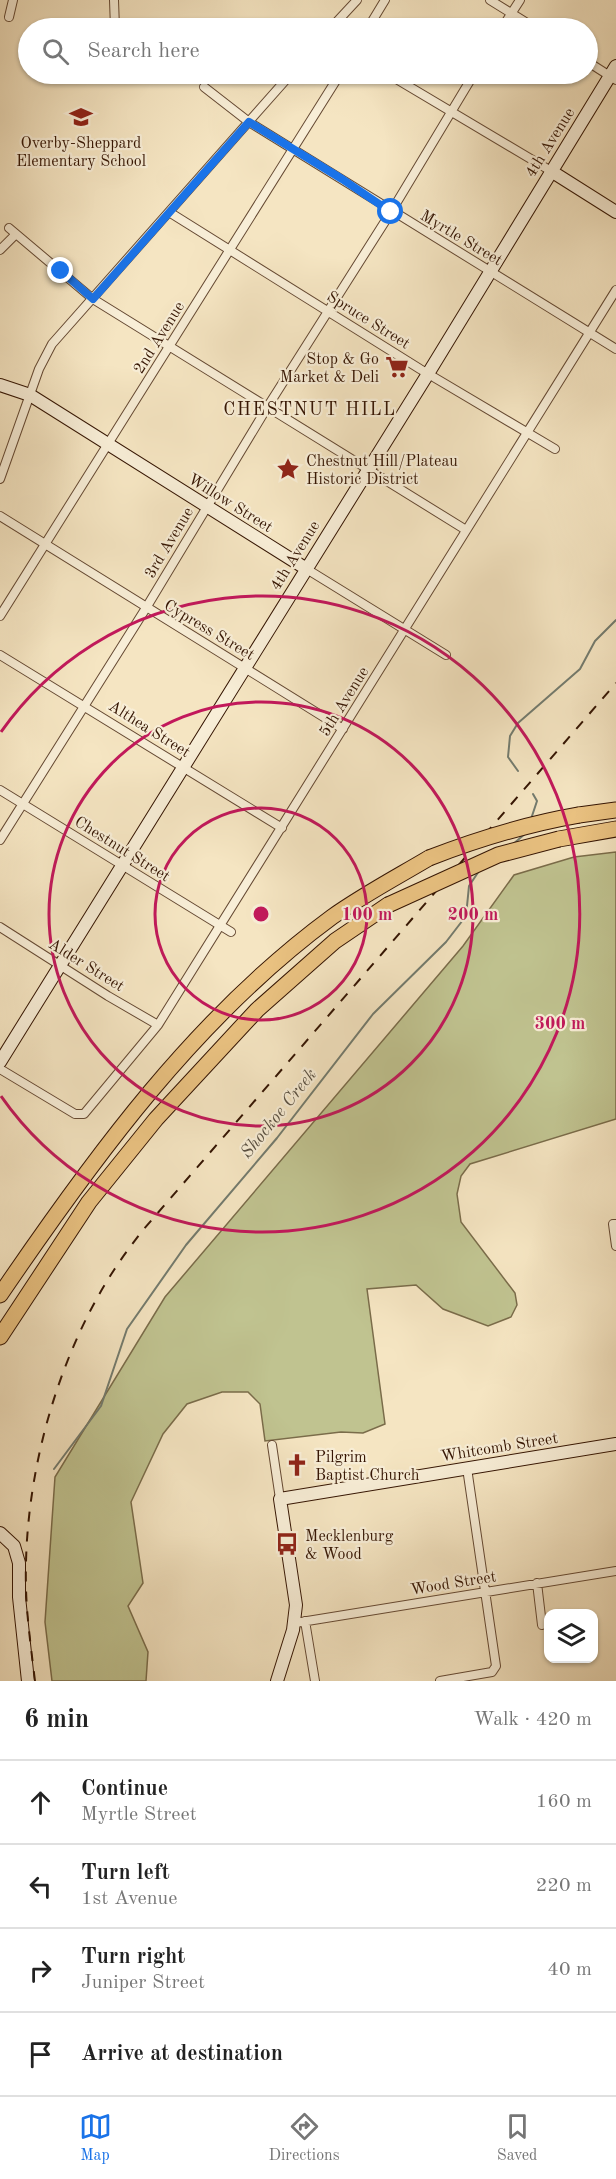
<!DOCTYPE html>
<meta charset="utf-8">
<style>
:root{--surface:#fff;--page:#f2f2f2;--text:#222;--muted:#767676;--line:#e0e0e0;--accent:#1a73e8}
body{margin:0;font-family:"Old Standard TT",serif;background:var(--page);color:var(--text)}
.controls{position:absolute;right:18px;bottom:18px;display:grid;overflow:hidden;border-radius:12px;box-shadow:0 2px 4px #0004}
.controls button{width:54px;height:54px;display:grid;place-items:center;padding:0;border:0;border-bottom:2px solid var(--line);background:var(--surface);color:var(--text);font:30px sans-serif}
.stop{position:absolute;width:18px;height:18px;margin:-14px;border:4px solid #1a73e8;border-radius:50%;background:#fff}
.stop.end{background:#1a73e8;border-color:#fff;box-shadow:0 2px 6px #0008}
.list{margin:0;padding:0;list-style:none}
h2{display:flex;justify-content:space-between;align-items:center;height:78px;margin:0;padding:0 24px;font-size:26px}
h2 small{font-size:20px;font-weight:400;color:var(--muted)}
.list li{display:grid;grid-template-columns:39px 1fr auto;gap:18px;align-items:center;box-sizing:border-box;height:84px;padding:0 24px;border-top:2px solid var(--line)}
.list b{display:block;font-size:22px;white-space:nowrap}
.list p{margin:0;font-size:20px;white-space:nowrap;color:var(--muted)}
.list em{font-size:20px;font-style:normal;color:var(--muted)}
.icon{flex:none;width:33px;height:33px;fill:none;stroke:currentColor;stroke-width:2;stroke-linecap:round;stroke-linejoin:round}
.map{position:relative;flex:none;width:616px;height:1681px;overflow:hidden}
.search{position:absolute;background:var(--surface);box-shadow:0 2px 4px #0004;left:18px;right:18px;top:18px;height:66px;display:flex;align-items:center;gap:15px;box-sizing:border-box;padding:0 21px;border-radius:33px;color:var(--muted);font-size:22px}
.sheet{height:414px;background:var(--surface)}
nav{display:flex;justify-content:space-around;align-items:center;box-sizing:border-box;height:84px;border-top:2px solid var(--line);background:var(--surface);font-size:16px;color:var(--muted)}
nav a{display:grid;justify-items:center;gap:3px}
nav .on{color:var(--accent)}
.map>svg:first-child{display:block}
</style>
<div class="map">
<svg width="616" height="1681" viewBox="0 0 616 1681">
<rect width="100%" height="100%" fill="#f5e5c2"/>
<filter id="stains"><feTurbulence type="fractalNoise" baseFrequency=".00333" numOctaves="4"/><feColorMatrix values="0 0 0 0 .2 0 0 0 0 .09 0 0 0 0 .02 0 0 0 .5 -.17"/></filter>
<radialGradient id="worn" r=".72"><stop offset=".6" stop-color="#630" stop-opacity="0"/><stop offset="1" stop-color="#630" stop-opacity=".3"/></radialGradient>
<path fill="#c0c390" stroke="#7a6c4a" stroke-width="1.5" d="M616,852V1119L470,1164L461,1176L457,1194L461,1222L515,1293L517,1305L511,1317L488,1326L443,1309L416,1285L367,1289L385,1424L363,1433L341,1432L265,1441L260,1404L248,1392H222L187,1404L163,1434L131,1502L143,1583L128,1606L148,1652L146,1681H52L45,1622L55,1477L165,1297L463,946L514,875L574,857Z"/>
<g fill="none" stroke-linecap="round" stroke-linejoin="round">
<path stroke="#737b6e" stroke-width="2" d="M518,771L508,757L510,736L518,723L580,669L595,641L616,620
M531,819L537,801L533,794
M512,845L526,833
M54,1469L101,1406L127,1329L186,1245L277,1138L373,1014L446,942L466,916L469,886L479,871"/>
<g stroke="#654933" stroke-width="10">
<path id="street" d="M114,0L115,28
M490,0L535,28
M9,17L13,0
M331,28L357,0
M368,28L385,0
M502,28L520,0
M588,62L616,80
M388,74L551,171
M204,87L249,122L616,349
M169,212L420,369L555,449
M9,228L93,299L466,530
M0,250L16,234
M0,479L39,369L52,344L291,74
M0,516L343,729
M305,568L446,655
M0,616L340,74
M0,655L282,828
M0,790L231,932
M0,840L146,608L268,406L391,212L474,74
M0,927L108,996L158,1025
M0,1069L75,1114H84L158,1025L616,290
M616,1224H613L616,1246
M272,1445L280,1499
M537,1583L542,1625
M305,1621L315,1681
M295,1623L616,1571
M440,1681L492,1672L496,1666L467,1468"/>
</g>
<g stroke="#351503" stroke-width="14">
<path id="secondary" d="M551,171L616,212
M0,385L30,395L305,568
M0,1062L426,377L616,66
M0,1533L14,1546L19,1563V1597L28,1681
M277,1681L293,1630L296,1605L280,1499L616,1444"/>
</g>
<g stroke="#351503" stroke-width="17">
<path id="highway" d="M579,815L616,810
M559,839L616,829
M0,1295C94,1157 196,1017 332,917C363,895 397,877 429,858
M0,1337L89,1202L156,1119L257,1010L335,941L388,905"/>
</g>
<use href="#street" stroke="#f8eed7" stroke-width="8"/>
<use href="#secondary" stroke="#f8eed7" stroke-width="12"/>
<use href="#highway" stroke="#eac281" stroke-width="15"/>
<path stroke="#351503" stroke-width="2" stroke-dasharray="10 10" stroke-linecap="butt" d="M35,1681C32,1657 29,1633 27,1609C19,1496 52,1365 114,1270C123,1256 133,1243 143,1230L616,683"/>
<g stroke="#351503" stroke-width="17" stroke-linecap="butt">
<path id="highway-bridge" d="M429,858C478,839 527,824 579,815
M388,905L498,855L559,839"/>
</g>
<use href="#highway-bridge" stroke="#eac281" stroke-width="15"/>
</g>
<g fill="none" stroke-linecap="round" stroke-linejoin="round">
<path stroke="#1a73e8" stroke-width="8" d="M61,271L93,299L249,122L342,179L391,212"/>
</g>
<g fill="none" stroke="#c2185b" stroke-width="3">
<circle cx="261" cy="914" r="106"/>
<circle cx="261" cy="914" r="212"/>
<path d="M1 732A318 318 0 1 1 1 1096"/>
</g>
<defs>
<g id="school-bare" transform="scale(1.8)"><path d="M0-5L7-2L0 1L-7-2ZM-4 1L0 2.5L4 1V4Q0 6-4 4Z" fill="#8f2418" stroke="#f8eed7" stroke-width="2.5" paint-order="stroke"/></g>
<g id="supermarket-bare" transform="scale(1.8)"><path d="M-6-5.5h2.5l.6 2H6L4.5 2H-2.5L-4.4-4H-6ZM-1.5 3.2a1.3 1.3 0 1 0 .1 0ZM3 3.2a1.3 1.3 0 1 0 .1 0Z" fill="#8f2418" stroke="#f8eed7" stroke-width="2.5" paint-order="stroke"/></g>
<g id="sight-bare" transform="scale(1.8)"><path d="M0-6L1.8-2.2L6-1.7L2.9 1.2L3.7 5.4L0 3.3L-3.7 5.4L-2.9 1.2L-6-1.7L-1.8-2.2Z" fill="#8f2418" stroke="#f8eed7" stroke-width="2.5" paint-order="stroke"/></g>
<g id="church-bare" transform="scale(1.8)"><path d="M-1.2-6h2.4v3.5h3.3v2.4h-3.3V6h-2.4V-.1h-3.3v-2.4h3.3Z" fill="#8f2418" stroke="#f8eed7" stroke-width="2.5" paint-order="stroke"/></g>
<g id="bus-bare" transform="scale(1.8)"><path d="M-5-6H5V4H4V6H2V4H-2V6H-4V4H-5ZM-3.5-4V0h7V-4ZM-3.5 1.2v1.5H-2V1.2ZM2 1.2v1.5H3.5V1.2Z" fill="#8f2418" stroke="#f8eed7" stroke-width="2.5" paint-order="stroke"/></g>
</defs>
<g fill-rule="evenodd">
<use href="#school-bare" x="81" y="117"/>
<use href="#supermarket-bare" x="397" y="367"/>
<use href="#sight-bare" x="288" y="469"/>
<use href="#church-bare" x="297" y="1465"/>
<use href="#bus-bare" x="287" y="1544"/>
</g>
<g text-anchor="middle" stroke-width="4.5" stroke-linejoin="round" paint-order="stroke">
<g font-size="16" fill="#351503" stroke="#f8eed7" text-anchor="start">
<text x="81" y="148" text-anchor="middle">Overby-Sheppard<tspan x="81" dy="18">Elementary School</tspan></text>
<text x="379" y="364" text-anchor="end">Stop &amp; Go<tspan x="379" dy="18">Market &amp; Deli</tspan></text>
<text x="306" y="466">Chestnut Hill/Plateau<tspan x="306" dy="18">Historic District</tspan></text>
<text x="315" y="1462">Pilgrim<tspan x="315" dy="18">Baptist Church</tspan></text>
<text x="305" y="1541">Mecklenburg<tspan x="305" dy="18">&amp; Wood</tspan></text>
</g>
<g font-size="16" fill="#351503" stroke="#f8eed7">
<text transform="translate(549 142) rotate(-58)" y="6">4th Avenue</text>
<text transform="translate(462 237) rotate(31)" y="6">Myrtle Street</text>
<text transform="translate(369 319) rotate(32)" y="6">Spruce Street</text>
<text transform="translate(158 337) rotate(-58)" y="6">2nd Avenue</text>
<text transform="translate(231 502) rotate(32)" y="6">Willow Street</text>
<text transform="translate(168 542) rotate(-59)" y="6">3rd Avenue</text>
<text transform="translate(294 555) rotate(-58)" y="6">4th Avenue</text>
<text transform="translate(210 629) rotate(31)" y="6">Cypress Street</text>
<text transform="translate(343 701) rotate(-58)" y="6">5th Avenue</text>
<text transform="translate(150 728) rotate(32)" y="6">Althea Street</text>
<text transform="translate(123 848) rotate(32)" y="6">Chestnut Street</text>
<text transform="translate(87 964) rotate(32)" y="6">Alder Street</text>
<text transform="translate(499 1446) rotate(-9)" y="6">Whitcomb Street</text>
<text transform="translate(453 1582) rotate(-9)" y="6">Wood Street</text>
</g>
<g font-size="18" letter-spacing="1.5" fill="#351503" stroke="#f8eed7">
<text x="310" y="415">CHESTNUT HILL</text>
</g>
<g font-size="18" font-style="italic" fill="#595042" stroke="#f8eed7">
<text transform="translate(278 1113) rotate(-51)" y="6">Shockoe Creek</text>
</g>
</g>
<circle cx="261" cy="914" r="9" fill="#c2185b" stroke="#f8eed7" stroke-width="3"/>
<g font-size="18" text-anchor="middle" font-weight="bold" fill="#c2185b" stroke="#f8eed7" stroke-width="4.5" stroke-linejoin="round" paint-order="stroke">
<text x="367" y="920">100 m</text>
<text x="473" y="920">200 m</text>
<text x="560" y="1029">300 m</text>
</g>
<rect width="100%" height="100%" filter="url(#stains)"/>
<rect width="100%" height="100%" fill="url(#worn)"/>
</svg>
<div class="controls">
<button><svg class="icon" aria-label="layers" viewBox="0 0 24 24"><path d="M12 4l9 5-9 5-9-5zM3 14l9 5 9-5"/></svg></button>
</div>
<div class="stop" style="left:391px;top:212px"></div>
<div class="stop end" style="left:61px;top:271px"></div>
<div class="search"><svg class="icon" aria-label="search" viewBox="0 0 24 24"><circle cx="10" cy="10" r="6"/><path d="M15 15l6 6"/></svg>Search here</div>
</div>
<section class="sheet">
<h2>6 min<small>Walk · 420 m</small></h2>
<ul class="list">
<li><svg class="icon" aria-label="ahead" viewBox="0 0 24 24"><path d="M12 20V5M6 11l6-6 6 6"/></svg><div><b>Continue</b><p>Myrtle Street</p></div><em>160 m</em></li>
<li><svg class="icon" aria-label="left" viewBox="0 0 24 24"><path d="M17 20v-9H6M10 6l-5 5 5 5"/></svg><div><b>Turn left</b><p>1st Avenue</p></div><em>220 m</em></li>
<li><svg class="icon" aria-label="right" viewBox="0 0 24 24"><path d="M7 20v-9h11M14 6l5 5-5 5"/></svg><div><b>Turn right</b><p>Juniper Street</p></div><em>40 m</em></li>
<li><svg class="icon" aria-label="arrive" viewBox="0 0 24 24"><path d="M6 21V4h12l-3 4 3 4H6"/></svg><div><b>Arrive at destination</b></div></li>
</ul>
</section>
<nav>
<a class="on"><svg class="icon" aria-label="map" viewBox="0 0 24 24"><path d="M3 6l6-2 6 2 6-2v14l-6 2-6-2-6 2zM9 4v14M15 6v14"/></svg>Map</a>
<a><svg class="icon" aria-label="directions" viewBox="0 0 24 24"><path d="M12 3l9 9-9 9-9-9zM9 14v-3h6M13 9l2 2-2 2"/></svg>Directions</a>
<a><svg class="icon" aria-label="saved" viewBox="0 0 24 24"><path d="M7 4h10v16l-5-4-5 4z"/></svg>Saved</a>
</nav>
